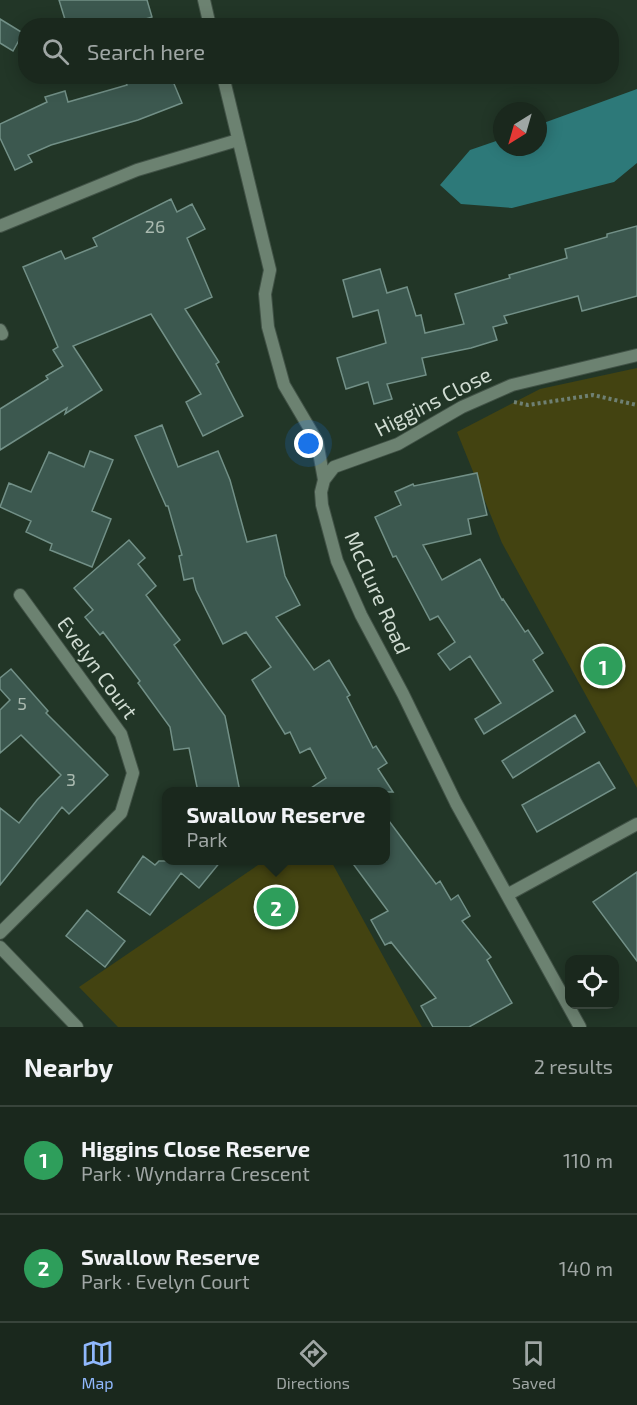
<!DOCTYPE html>
<meta charset="utf-8">
<style>
:root{--surface:#1a281d;--page:#233026;--text:#f1f3f6;--muted:#9fa6a4;--line:#38443b;--accent:#90b8fd}
body{margin:0;font-family:"Exo 2",sans-serif;background:var(--page);color:var(--text)}
.controls{position:absolute;right:18px;bottom:18px;display:grid;overflow:hidden;border-radius:12px;box-shadow:0 3px 15px #0003}
.controls button{width:54px;height:54px;display:grid;place-items:center;padding:0;border:0;border-bottom:2px solid var(--line);background:var(--surface);color:var(--text);font:30px sans-serif}
.compass{position:absolute;left:493px;top:102px;width:54px;height:54px;border-radius:50%;background:var(--surface);box-shadow:0 3px 15px #0003;rotate:217deg}
.you{position:absolute;left:309px;top:444px;width:21px;height:21px;margin:-15px;border:4px solid #fff;border-radius:50%;background:#1a73e8;box-shadow:0 0 0 9px #1a73e833}
.badge{display:grid;place-items:center;width:39px;height:39px;border-radius:50%;background:var(--accent);color:#fff;font-size:20px;font-weight:700}
.pin{position:absolute;translate:-50% -50%;border:3px solid #fff;box-shadow:0 2px 6px #0006}
.popup{position:absolute;left:162px;top:787px;width:228px;height:78px;box-sizing:border-box;display:grid;place-content:center;border-radius:12px;background:var(--surface);filter:drop-shadow(0 2px 4px #0005);font-size:20px;white-space:nowrap;color:var(--muted)}
.popup b{font-size:22px;color:var(--text)}
.popup::after{content:'';position:absolute;left:50%;top:100%;margin-left:-12px;border:12px solid transparent;border-top-color:var(--surface)}
.list{margin:0;padding:0;list-style:none}
h2{display:flex;justify-content:space-between;align-items:center;height:78px;margin:0;padding:0 24px;font-size:26px}
h2 small{font-size:20px;font-weight:400;color:var(--muted)}
.list li{display:grid;grid-template-columns:39px 1fr auto;gap:18px;align-items:center;box-sizing:border-box;height:108px;padding:0 24px;border-top:2px solid var(--line)}
.list b{display:block;font-size:22px;white-space:nowrap}
.list p{margin:0;font-size:20px;white-space:nowrap;color:var(--muted)}
.list em{font-size:20px;font-style:normal;color:var(--muted)}
.icon{flex:none;width:33px;height:33px;fill:none;stroke:currentColor;stroke-width:2;stroke-linecap:round;stroke-linejoin:round}
.map{position:relative;flex:none;width:637px;height:1027px;overflow:hidden}
.search{position:absolute;background:var(--surface);box-shadow:0 3px 15px #0003;left:18px;right:18px;top:18px;height:66px;display:flex;align-items:center;gap:15px;box-sizing:border-box;padding:0 21px;border-radius:24px;color:var(--muted);font-size:22px}
.sheet{height:294px;background:var(--surface)}
nav{display:flex;justify-content:space-around;align-items:center;box-sizing:border-box;height:84px;border-top:2px solid var(--line);background:var(--surface);font-size:16px;color:var(--muted)}
nav a{display:grid;justify-items:center;gap:3px}
nav .on{color:var(--accent)}
.map>svg:first-child{display:block}
</style>
<div class="map">
<svg width="637" height="1027" viewBox="0 0 637 1027">
<rect width="100%" height="100%" fill="#223627"/>
<path fill="#434311" d="M637,368V788L502,543L457,432L540,389Z
M264,861H331L422,1027H118L79,987Z"/>
<path fill="#2d7979" d="M637,89V163L614,182L512,208L461,204L440,185L470,150L502,139V147H538V125Z"/>
<path fill="#3c584f" stroke="#729087" stroke-width="1.5" d="M59,0H147L152,17L124,26H67Z
M0,19L23,33L13,51L0,43Z
M124,76H159L161,83L172,79L182,103L138,120L51,145L28,155L32,162L15,170L0,138V124L47,102L45,97L65,91L68,102L127,85Z
M171,199L177,212L192,204L205,229L187,238L212,297L185,309L219,362L216,364L243,416L203,436L186,402L201,394L151,314L73,346L102,390L65,414L67,408L0,450V409L48,379L46,376L63,366L53,350L58,347L23,267L61,251L65,259L97,246L93,238Z
M637,226V296L582,311L578,296L504,316L507,323L493,327L497,340L471,348L422,358L426,375L387,384L392,399L374,404L368,382L346,389L337,358L386,343L378,310L353,317L343,280L380,269L387,293L407,287L416,316L421,315L425,333L464,324L455,294L510,278L509,275L567,258L565,249L607,237V234Z
M162,425L178,467L218,451L230,480L247,542L276,535L285,576L300,605L276,617L314,670L329,660L350,695L347,697L373,748L376,746L387,763L378,769L393,792H305L326,778L310,748L300,753L290,732L285,734L252,680L271,667L246,632L223,644L196,590L193,578L184,580L179,556L182,555L168,506H166L135,436Z
M90,451L113,460L92,511L111,519L92,567L50,550L52,544L26,532L31,521L0,507L9,483L31,492L49,452L84,467Z
M477,473L487,515L468,519L471,534L423,545L442,580L480,559L502,600L503,599L525,632L528,630L543,653L533,660L553,691L484,734L475,719L501,703L470,656L450,670L438,654L455,642L438,616L430,620L396,556L393,557L375,517L401,505L395,492L413,484L414,486Z
M129,540L145,558L138,564L156,586L146,595L180,640L174,645L225,716L240,792H198L189,748L174,750L170,727L138,683L140,681L103,632L100,635L85,617L93,610L74,588Z
M11,669L48,711L46,713L108,775L69,814L62,807L0,885V808L19,823L37,800L61,775L21,735L0,753V710L10,700L0,689V678Z
M575,715L585,732L513,778L502,761Z
M599,762L615,788L537,832L522,805Z
M386,817L436,884L440,881L451,900L458,895L470,916L462,921L491,957L487,960L512,1003L469,1027H433L421,1006L436,998L391,942L385,945L371,920L388,911L351,861H386Z
M143,856L155,865L159,861H221L199,888L181,873L150,915L118,892Z
M637,872V961L593,902Z
M87,910L125,941L105,967L66,936Z"/>
<g fill="none" stroke-linecap="round" stroke-linejoin="round">
<g stroke="#415246" stroke-width="14">
<path id="street" d="M204,0L210,26
M223,76L270,270L265,294L268,327L284,385L317,441L324,480L321,492L322,505L337,561L361,615L403,694L456,803L580,1027
M0,226L137,170L238,140
M0,330L2,334
M324,480L334,467L398,444L462,407L512,385L637,355
M507,895L637,824
M0,933L121,813L133,773L121,734L20,595
M0,947L77,1027"/>
</g>
<path stroke="#6f8073" stroke-width="4" stroke-dasharray="3 3" stroke-linecap="butt" d="M514,402L528,405L593,395L637,405"/>
<use href="#street" stroke="#6c8271" stroke-width="12"/>
</g>
<g text-anchor="middle" stroke-width="4.5" stroke-linejoin="round" paint-order="stroke">
<g font-size="18" fill="#aabab0">
<text x="155" y="233">26</text>
<text x="22" y="710">5</text>
<text x="71" y="786">3</text>
</g>
<g font-size="21" fill="#cfdbd1" stroke="#223627">
<text transform="translate(433 402) rotate(-27)" y="7">Higgins Close</text>
<text transform="translate(377 593) rotate(66)" y="7">McClure Road</text>
<text transform="translate(97 668) rotate(54)" y="7">Evelyn Court</text>
</g>
</g>
</svg>
<div class="controls">
<button><svg class="icon" aria-label="locate" viewBox="0 0 24 24"><circle cx="12" cy="12" r="6"/><path d="M12 2v4M12 18v4M2 12h4M18 12h4"/></svg></button>
</div>
<svg class="compass" viewBox="-18 -18 36 36"><path d="M0-13l5 13h-10z" fill="#e53935"/><path d="M0 13l5-13h-10z" fill="#9fa6a4"/></svg>
<div class="you"></div>
<div class="pin badge" style="left:603px;top:666px;background:#2e9e5b">1</div>
<div class="pin badge" style="left:276px;top:907px;background:#2e9e5b">2</div>
<div class="popup"><b>Swallow Reserve</b>Park</div>
<div class="search"><svg class="icon" aria-label="search" viewBox="0 0 24 24"><circle cx="10" cy="10" r="6"/><path d="M15 15l6 6"/></svg>Search here</div>
</div>
<section class="sheet">
<h2>Nearby<small>2 results</small></h2>
<ul class="list">
<li><span class="badge" style="background:#2e9e5b">1</span><div><b>Higgins Close Reserve</b><p>Park · Wyndarra Crescent</p></div><em>110 m</em></li>
<li><span class="badge" style="background:#2e9e5b">2</span><div><b>Swallow Reserve</b><p>Park · Evelyn Court</p></div><em>140 m</em></li>
</ul>
</section>
<nav>
<a class="on"><svg class="icon" aria-label="map" viewBox="0 0 24 24"><path d="M3 6l6-2 6 2 6-2v14l-6 2-6-2-6 2zM9 4v14M15 6v14"/></svg>Map</a>
<a><svg class="icon" aria-label="directions" viewBox="0 0 24 24"><path d="M12 3l9 9-9 9-9-9zM9 14v-3h6M13 9l2 2-2 2"/></svg>Directions</a>
<a><svg class="icon" aria-label="saved" viewBox="0 0 24 24"><path d="M7 4h10v16l-5-4-5 4z"/></svg>Saved</a>
</nav>
